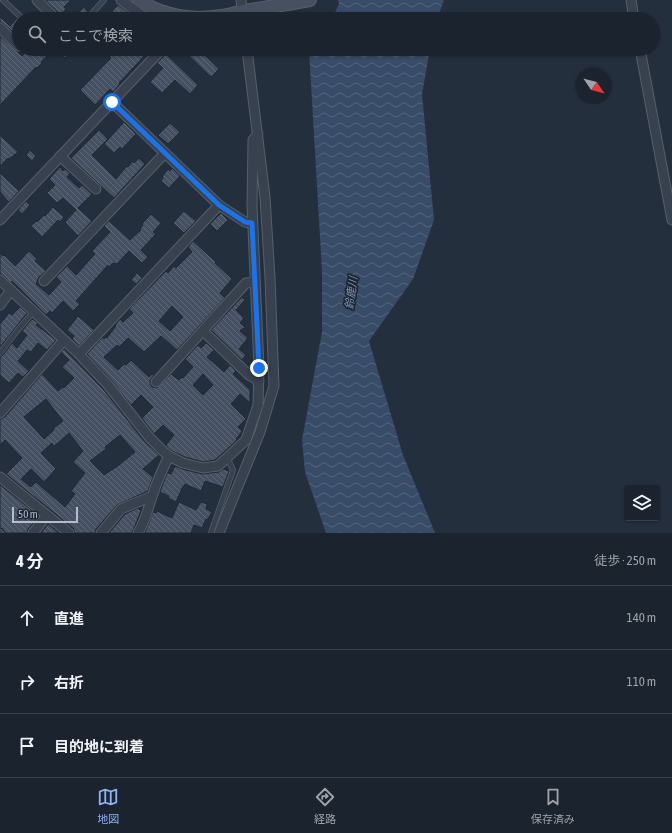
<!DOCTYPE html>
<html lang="ja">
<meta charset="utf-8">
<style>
:root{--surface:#1b232e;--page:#282f3a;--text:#f1f3f6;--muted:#a0a4aa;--line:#39404a;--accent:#8ab4f8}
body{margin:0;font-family:"Asap Condensed","Noto Sans JP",sans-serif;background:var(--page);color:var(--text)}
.controls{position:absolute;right:12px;bottom:12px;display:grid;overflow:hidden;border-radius:4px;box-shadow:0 1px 3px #0004}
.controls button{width:36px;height:36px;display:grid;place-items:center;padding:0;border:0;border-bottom:1px solid var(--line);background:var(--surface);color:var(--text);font:20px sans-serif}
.compass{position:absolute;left:576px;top:68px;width:36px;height:36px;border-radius:50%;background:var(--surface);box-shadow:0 1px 3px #0004;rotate:125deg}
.scale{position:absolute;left:12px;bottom:10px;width:66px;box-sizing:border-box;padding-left:4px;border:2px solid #b4bcc9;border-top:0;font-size:11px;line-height:14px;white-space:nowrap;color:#b4bcc9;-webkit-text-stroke:3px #1d2633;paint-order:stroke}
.stop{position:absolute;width:12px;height:12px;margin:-9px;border:3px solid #1a73e8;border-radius:50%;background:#fff}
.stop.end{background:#1a73e8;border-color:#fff;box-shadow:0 1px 4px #0008}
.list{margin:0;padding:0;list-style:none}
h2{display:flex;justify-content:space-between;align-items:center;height:52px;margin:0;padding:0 16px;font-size:17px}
h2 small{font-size:13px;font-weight:400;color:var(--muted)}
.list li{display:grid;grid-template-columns:26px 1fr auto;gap:12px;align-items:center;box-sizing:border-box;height:64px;padding:0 16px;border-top:1px solid var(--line)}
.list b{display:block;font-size:15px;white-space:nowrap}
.list em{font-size:13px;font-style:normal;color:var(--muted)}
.icon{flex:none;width:22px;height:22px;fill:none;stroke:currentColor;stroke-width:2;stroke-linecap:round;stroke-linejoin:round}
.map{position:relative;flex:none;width:672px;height:533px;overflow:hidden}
.search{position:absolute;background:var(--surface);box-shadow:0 1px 3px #0004;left:12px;right:12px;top:12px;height:44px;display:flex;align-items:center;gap:10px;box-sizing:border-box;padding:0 14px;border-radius:22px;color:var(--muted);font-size:15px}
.sheet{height:244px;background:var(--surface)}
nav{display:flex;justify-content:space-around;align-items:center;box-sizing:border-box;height:56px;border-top:1px solid var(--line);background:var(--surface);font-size:11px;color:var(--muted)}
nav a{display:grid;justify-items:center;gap:2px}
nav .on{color:var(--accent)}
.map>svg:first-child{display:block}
</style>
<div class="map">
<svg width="672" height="533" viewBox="0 0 672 533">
<defs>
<pattern id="water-waves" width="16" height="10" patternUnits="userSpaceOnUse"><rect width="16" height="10" fill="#394c67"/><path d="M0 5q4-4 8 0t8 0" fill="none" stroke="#53647b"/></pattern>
<pattern id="building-back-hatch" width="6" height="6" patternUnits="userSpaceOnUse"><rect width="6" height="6" fill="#455162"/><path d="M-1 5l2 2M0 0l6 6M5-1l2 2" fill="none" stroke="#5d6877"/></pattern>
</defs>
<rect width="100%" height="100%" fill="#242f3e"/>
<path fill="url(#water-waves)" d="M338,0H444L437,19H332L339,4Z
M309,49H430L422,94L434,220L413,279L369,341L403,455L435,533H326L305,472L302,440L322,332V271Z"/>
<path fill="url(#building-back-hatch)" stroke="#1f2835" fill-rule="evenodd" d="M45,0H71L64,7L66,9L61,15Z
M118,5L137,19H121L112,11Z
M84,7L88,12L83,19H72Z
M0,17L10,26L17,18L19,20V37L4,24L0,22Z
M0,36L22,56L28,49H53L41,62L42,63L37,68L36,67L0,105Z
M56,49H74L65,58Z
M102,49H154L148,55L147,53L119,83L120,84L113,92L110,89L95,105L80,90L111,58Z
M182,49H199L219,69L211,77Z
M166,54L198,85L190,94L175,80L162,93L150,82L163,68L157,63Z
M124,122L136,134L122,149L120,147L114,153L104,144Z
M170,123L180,132L168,144L158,135Z
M99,130L108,139L92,155L116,179L127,166L128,167L133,161L134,163L139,158L145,164L114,198L71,158Z
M0,135L18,152L9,159L8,158L0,166Z
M30,150L36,156L32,161L26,155Z
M60,167L63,171L65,169L70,173L67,177L79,188L82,185L92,194L78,208L92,221L78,236L65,222L76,210L63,198L57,203L47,193L55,185L49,179Z
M172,168L180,176L169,188L161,181L163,178L162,177L168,169L170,171Z
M0,173L19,191L9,202L0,192Z
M26,201L30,205L22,214L18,210Z
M53,207L64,217L60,222L58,220L42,237L31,226L36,221L37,222L44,215L45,216Z
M184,211L196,221L184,233L173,223Z
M221,213L228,220L217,231L210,224Z
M151,214L161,223L153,232L156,234L141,250L148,257L142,263L129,251L117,264L113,263L109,267L108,265L76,301L80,304L73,311L63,301L52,313L50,311L46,315L12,281L11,283L4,276L0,274V253L3,256L4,255L15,266L29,251L37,259L35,261L46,271L39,277L36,284L49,295L61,282L56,277L67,266L76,275L95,254L92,251L110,232L104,226L109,221L130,240L141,230L140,229L143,225L142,224Z
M193,241L216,262L215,263L232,279L220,293L225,298L177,350L161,336L144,352L128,338L119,347L117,345L104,357L118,370L124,364L126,365L131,360L149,377L152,374L154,375L150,380V383L152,387L157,388L171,374L179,380L182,377L183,378L193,367L185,359L198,345L201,348L206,343L214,350L207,357L224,372L230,365L236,371L233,374L250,390V403L240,394L231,404L246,419L238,427L242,431L236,439L237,440L215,460L203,462L185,457L172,451L167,447L166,445L174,435L163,425L154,434L142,418L153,407L141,395L131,405L112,381L87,354L103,337L104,339L106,337L107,338L116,326L115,325L120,319L123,322L133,313L129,309L166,271L168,273L174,266L176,268L192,252L188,247ZM172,306L183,317L170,331L159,321ZM203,374L213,385L203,395L193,385Z
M137,273L142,278L136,284L131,280Z
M242,297L245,300L236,310L244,318L240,323L245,327L240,331L248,338L239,349L246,355L242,360L211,330Z
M20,307L27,313L0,347V324L9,313L12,315Z
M78,316L94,330L79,346L72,339L74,336L67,330Z
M32,319L38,323L36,325L56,340L47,350L38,343L31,352L27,350L18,361L29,371L23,377L18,373L9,383L0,375V357L3,355L12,343L17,348L27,335L22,331Z
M64,349L103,389L144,441L159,455L143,469L153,477L148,491L117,505L96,529L95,533H75L73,528L6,474L22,458L5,440L0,445V419L5,417L42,374L58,391L63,387L64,388L74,378L62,367L69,360L61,352ZM46,399L63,421L54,428L53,431L44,439L24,417ZM69,433L83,451L73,462L85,473L71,491L75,494L65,507L36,482L31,487L21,479L31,469L44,482L56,469L41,453L52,443L54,446L58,443ZM120,435L135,452L119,465L104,475L90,461L106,449L105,447Z
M175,466L182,469L202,474L219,472L223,469L229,471L223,487L205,481L201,491L185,484L184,487L183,486L176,502L168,498L169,496L160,492L167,473L171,474Z
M0,485L39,516L28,529L27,533H5L3,529L0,528Z
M179,502L196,510L201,502L207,504L206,509L212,512L207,520L206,519L202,528L194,525L191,533H145L153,512L156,513L157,511L159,512L172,518Z
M138,508L141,511L132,533H109L125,514Z
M48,524L59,533H41Z"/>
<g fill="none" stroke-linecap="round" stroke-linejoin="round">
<g stroke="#565f6c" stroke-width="6">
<path id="lane" d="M3,0L23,19
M87,19L104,0
M0,353L17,331L34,311
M0,532L1,533
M211,533L233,470L227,457"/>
</g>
<g stroke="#565f6c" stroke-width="11">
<path id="street" d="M37,0L56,19
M121,0L147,19
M241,0L243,19
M631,0L634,19
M0,28L19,46
M640,49L672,220
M112,102L219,205L245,222L252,223
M60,156L96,189
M0,220L162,49
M0,280L79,354L108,385L149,437L163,451L169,456L183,463L203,468L218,466L246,440L258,405L259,368L252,205L253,140L258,134
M44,281L165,153
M0,305L11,290
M203,331L249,375L259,381
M79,354L219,205
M156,382L246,283L255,282
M0,413L64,340
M0,477L69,533
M33,533L47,515
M101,533L121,509L152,496
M138,533C146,520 148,508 153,494C157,481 163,468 169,456
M219,533L260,432L274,386L270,278L265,197L247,49"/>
</g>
<g stroke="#565f6c" stroke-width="14">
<path id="secondary" d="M139,0C162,16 194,21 222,16C229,15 236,13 243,11C265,8 287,4 310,0"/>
</g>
<use href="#lane" stroke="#38414e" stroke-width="4.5"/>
<use href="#street" stroke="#38414e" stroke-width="9"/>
<use href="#secondary" stroke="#465061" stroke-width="12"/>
</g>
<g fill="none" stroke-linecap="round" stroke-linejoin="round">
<path stroke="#1a73e8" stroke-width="5" d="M112,102L219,205L245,222L252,223L259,368"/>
</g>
<g text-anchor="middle" stroke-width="3.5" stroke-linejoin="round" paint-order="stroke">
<g font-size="11" font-style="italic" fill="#7c92b1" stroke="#1d2633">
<text transform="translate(351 293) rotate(-82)" y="4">鈴鹿川</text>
</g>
</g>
</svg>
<div class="controls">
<button><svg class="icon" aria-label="layers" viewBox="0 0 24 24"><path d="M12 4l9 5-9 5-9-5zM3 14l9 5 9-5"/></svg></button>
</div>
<svg class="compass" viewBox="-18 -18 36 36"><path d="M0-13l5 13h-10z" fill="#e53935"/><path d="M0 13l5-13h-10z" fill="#a0a4aa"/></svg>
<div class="scale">50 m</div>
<div class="stop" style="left:112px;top:102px"></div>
<div class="stop end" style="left:259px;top:368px"></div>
<div class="search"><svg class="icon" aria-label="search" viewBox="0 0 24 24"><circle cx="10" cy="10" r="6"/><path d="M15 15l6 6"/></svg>ここで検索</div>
</div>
<section class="sheet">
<h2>4 分<small>徒歩 · 250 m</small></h2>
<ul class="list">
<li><svg class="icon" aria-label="ahead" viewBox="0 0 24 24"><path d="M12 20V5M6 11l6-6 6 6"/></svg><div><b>直進</b></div><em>140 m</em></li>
<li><svg class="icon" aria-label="right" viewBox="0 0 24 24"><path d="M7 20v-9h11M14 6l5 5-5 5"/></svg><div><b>右折</b></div><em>110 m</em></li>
<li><svg class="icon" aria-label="arrive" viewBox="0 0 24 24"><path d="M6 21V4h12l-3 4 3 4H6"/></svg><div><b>目的地に到着</b></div></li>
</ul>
</section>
<nav>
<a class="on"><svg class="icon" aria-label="map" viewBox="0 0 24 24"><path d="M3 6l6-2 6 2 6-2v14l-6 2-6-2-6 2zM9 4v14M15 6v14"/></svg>地図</a>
<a><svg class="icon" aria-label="directions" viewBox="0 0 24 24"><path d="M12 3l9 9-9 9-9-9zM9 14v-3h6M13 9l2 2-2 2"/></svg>経路</a>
<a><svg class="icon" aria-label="saved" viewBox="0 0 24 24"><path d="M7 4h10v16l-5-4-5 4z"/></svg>保存済み</a>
</nav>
